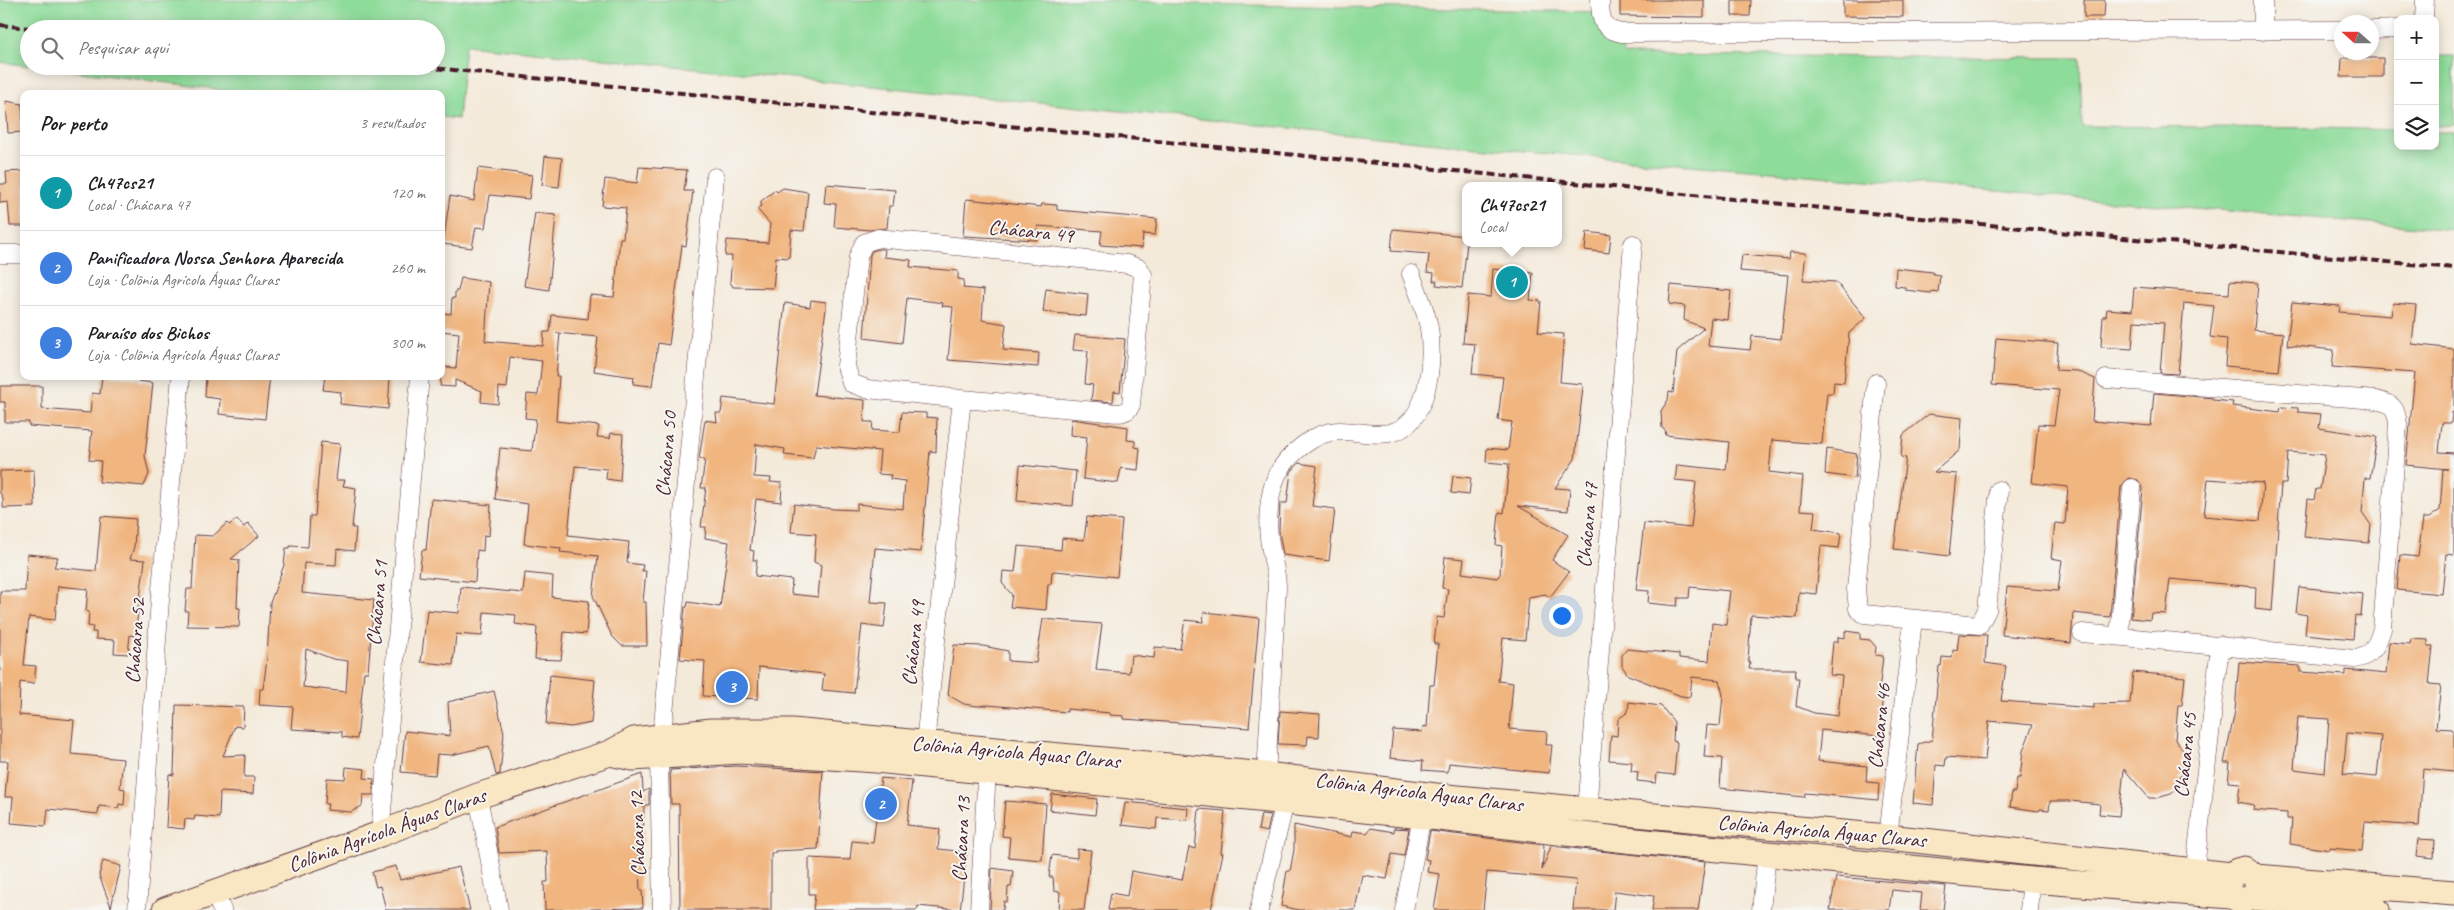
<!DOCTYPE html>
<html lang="pt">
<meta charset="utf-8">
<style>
:root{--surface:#fff;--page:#f6f6f6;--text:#202124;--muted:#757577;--line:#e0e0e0;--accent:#db2777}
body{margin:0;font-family:Caveat,sans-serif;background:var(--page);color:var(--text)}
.controls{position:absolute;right:15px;top:15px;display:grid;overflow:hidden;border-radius:10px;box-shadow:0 2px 12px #0003}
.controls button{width:45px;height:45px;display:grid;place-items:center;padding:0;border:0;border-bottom:1px solid var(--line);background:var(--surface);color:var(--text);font:25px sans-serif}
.compass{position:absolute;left:2334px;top:15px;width:45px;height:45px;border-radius:50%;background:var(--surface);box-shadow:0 2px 12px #0003;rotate:291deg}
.you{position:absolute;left:1561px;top:615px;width:18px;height:18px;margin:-12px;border:4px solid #fff;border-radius:50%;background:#1a73e8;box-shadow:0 0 0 8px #1a73e833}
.badge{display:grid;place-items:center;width:32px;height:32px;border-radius:50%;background:var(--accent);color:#fff;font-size:16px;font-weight:700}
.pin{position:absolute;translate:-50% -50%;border:2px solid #fff;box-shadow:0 1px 5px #0006}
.popup{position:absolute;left:1462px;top:182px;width:100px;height:65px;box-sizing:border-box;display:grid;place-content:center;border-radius:10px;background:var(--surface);filter:drop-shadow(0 1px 4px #0005);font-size:16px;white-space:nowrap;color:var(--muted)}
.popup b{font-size:19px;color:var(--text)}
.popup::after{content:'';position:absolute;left:50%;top:100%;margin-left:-10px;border:10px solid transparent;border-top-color:var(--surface)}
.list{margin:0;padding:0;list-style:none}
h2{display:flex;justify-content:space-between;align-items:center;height:65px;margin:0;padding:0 20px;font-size:21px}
h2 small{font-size:16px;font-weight:400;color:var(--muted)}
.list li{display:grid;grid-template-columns:32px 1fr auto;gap:15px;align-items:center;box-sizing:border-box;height:75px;padding:0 20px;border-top:1px solid var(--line)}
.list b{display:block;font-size:19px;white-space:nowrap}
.list p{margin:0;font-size:16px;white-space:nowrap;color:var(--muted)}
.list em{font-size:16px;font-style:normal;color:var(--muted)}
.icon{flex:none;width:28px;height:28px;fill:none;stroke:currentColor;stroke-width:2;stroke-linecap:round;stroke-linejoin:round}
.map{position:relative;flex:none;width:2454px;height:910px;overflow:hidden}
.search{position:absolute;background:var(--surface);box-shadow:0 2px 12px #0003;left:20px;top:20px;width:425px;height:55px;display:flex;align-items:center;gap:12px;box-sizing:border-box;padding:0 18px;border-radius:28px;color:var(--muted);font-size:19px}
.panel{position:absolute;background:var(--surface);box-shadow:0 2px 12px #0003;left:20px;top:90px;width:425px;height:290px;border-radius:10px}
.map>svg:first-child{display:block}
</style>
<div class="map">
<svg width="2454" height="910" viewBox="0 0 2454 910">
<rect width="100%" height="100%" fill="#f6f6f2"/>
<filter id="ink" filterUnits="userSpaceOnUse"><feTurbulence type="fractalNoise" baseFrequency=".02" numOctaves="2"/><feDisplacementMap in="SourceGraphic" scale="10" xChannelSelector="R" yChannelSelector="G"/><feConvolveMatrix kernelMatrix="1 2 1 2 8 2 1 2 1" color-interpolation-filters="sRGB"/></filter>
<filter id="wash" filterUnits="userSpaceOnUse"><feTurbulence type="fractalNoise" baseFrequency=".0096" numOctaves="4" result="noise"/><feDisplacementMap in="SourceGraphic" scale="20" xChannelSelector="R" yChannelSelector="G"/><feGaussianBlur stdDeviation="1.12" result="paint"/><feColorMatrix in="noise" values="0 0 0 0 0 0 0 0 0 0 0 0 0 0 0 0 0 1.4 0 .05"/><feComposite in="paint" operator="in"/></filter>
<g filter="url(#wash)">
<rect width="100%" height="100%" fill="#f4eada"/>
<path fill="#8edc9a" stroke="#6c7e62" d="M0,0H1123L1192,4L1606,12L1625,55L2080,58L2082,126L2323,128L2398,130V146H2435V132H2454V230L1477,147L465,45L458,119L441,117V94H256L33,66H436V29H29V66L0,62Z
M2435,56H2454V125L2435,126Z"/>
<g id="blocks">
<path fill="#f1b57f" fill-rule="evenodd" d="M1620,0H1704V17L1620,16Z
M1732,0H1751L1750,16H1732Z
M1843,0H1903V17L1843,16Z
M2084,0H2105L2104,17H2084Z
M2342,58H2383V77H2341Z
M6,101L22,104L24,132L8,133Z
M545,156L562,158L559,187L542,185Z
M639,167L687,170L684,191H693L686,246L682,245L669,345L658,343L652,386L633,384L634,377L594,371L598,337L556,333H560L556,376H559L556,421L599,426L597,437L610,438L611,433L623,434L620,481L606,479L607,469L575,466L568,535L629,542L627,563L643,565L642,571H646L643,602H646L647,646H622L612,636L593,596L598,556L560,552L561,548L524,544L528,504L495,499L500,448L532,451L536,419L525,418L527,394L538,395L542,361L510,357L507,388L499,387L498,404L481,402L482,391L455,380V387L440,386L442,367L456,368L459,333L441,331V313L451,314L452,298H455V291H458L461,278L489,282L485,341L543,346L544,332H550L552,315L588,319L590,295L614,297L620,238H623L626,208L602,206L605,179L637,183Z
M478,168L532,175L529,199L490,195L485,228L476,227L472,248L443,244L450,196L474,201Z
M24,171V226H10L8,202L0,203V184H7L6,172Z
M826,184L895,190L893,206H889L887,228L870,230L834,227L836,204L824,203Z
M783,188L808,192L804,231L791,230L789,258L776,257L773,288L733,287L730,282L732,256H725L727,240L768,243L770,224L757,209L762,205L760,202L775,190L777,192Z
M966,199L1041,207L1042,204L1057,205V210L1157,219L1155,235L1143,234L1142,248L1100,245L1102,231L1038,226L1037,240L963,236Z
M535,213L556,215L549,290L524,286Z
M1393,229L1466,236L1467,243L1462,288L1436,285L1437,281H1433L1434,273L1427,272L1429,254L1391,251Z
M1587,232L1611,235L1609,253L1585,250Z
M879,249H885L884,257L911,260L910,267L958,271V279L964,280L963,288L984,290L982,320L1006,324L1003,350L1039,353L1038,367L948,360L953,307L942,306L943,303L907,298L902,343L864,338L870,255L872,251Z
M1790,252L1806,253L1803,280L1836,282L1866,318L1849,333L1844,383L1834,382L1833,393H1827L1822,444L1772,440L1769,472L1803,476L1800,510L1815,511L1813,529L1841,533L1839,548L1821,546L1816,594L1799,592L1797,618L1751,615L1748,661L1750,662L1749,669H1796L1795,678H1799L1796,706L1814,713L1838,716L1842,676L1830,675L1833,642H1838V637L1845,638V631L1860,633V639L1870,640L1876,647L1875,655L1883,656L1879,692H1883L1879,736L1821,730L1818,761L1867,766L1866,782L1879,783L1878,800L1805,793L1804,797L1720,788L1722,758L1704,757L1707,725L1720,726L1723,695L1719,680L1692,677L1690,697L1681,696L1628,675L1622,666V655L1627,649L1679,654V658L1709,661L1712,623L1726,625L1730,591L1690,587L1689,598H1678L1677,606L1648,603L1649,591L1636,590L1644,523L1691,528L1696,482L1675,480L1677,465L1726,470L1729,442L1665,435L1666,431L1662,428L1661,411L1668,400L1669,392L1673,393L1677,351L1704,328L1684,320L1685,306L1669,304L1671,285L1731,291L1728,320L1711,318L1708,346L1750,350L1752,336L1781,339L1788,275L1740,271L1742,255L1789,259Z
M1896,268L1933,272V274L1940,275L1938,292L1932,291L1931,293L1905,290V287L1895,286Z
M1493,269L1533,273L1530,300L1541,301L1538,332L1564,334L1560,382L1582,384L1583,387L1575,459L1555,488L1570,489L1568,511L1518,506L1568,535L1552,560L1569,572L1550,597L1545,594L1529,597L1525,640L1503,638L1498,681L1513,683L1509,729L1547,732L1546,745H1552L1549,773L1449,763L1448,772L1422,770L1423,761L1390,758L1393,730L1422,732L1423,726L1427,727L1430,685H1434L1438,644H1434L1437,617L1444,618L1448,589L1442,588L1445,557L1464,559L1462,573L1497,578L1500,574L1502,546L1496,545L1499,512L1504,513L1509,464L1486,462L1487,448L1508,450L1512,422L1498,420L1503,377L1472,374L1475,344L1463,343L1468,295L1491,297Z
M2230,281L2258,283L2254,330L2283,333L2279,371L2225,366L2227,339L2210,337L2214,306L2184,303L2178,374L2160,373L2164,323L2134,321L2132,349L2101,347L2103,316H2106L2107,309L2132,311L2134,287L2229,294Z
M1046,289L1088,294L1086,316L1043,312Z
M811,300L826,302V309L814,395L865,400L864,422H873L872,430L900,432L902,412L926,413V417L937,418L936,452L930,451L921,552L875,548L870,602L887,603L884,628L862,625L854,693L822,690L824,674L759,667L758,699L703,696L705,661L680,659L685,607H687L688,602L720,607L729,542L705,538L706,527H701L706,488H701L705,460L699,459L705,420L717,422L716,413H721L723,398L774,404L785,303L810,307ZM756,444L785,449L784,455L813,458L816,445L880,451L878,474L891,475L890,479L905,481L903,509L857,504V510L834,509L794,504L791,532L816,534L814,562L821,565L818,597L791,594L792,580L755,576L757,560H753L754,551L750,550L756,499L781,502L782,483L770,482L771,478L754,477Z
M2292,302L2340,306L2339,312L2391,316L2393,303L2416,305L2412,344L2454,349V413L2452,412L2451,423H2442L2439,452L2454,453V555L2446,554L2442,594L2397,590L2400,555L2418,557L2423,518H2429L2440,510L2443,469H2448L2406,465L2415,373L2332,367L2334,350L2287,345Z
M1075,335L1125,339L1120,392L1114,391L1113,402L1091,400L1093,385L1085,384L1088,351L1073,350Z
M1996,338L2058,343L2056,370L2077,371L2095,379L2092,421L2151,426L2154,393L2213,398V400L2233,402L2232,406L2280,412L2281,407L2298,408V412L2321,414L2319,428L2377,437L2370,478H2365L2362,512L2371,525L2369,543L2304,537L2308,499L2314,500L2316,489H2320L2325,455L2288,452L2286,484H2281L2272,611L2255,609L2256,587L2170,579L2166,614L2151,613L2150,620L2131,618L2143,489L2138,480L2128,478L2121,487L2110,617L2073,613L2071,643L2002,635L2007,587L2058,591L2062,560L2051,558L2055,523L2065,524L2068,487L2032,483L2038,424L2054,425L2059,390L1992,385ZM2208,479L2263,483L2260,521L2204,516Z
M102,376L139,379L138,381L153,383L145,456L149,474L144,486L99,482L101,461L89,460L92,431L29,426V422H5V402H0V386H42V409L90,413L92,393L100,394Z
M206,376H270L265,419L219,414L220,399L205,397Z
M325,376H390L388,409L340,404L341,392L323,390Z
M1929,414L1962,418L1960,450L1934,472L1957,474L1949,556L1894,549L1906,458L1901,457L1903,435Z
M1071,419L1128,427L1127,440L1135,441V447L1140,448L1138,470L1121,468L1118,483L1083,479L1087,437L1070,435Z
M321,442L340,444L336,480H345L343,486L356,488L352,528H356L354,551L337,549L336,565L304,563L302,593L374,600L368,672H364L357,739L342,737V732L291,729L293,707L259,705L260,689H263L267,659L270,603L284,565L286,548H290V546L308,547L310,516H315ZM306,649L333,659L348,661L346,692L303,687Z
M1827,449L1857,454L1855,478L1825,474Z
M1299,463L1317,466L1312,506L1335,509L1329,561L1283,555L1279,531L1280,503H1287L1291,472Z
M1020,465L1076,471L1073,506L1017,501Z
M34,470L35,507L3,508V498L0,493V471Z
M1453,476L1471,478L1469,495L1451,493Z
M431,499L491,505L489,536L484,535L483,551L477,550L475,582L419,576L422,550H426Z
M101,516L136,519L134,547L130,559L145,560L135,636L130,635L128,654L114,653L115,640L96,639V632H92L93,627L88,626L89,612L86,611L88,589L58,586L55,620L29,617L24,665L36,666L34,684L20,682L19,715L74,720L71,754L123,759L120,788L125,789L124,805L119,804L118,808L99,806L98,814L48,809L46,826L11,823L13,797H5L8,761H0V591H25L27,554L58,557L54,567L96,571Z
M1087,517L1122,520L1117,577L1055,571L1052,572L1051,584H1048L1046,610L1010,607L1012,595L1002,583L1003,571L1015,572L1018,546L1061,550L1062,538L1084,540Z
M237,519L244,527L248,523L259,536L231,559L239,560L237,608H240L239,627L187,626L188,611H185L187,589H192L195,535L213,536L227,523L229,525Z
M525,573L553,576L552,597L589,601L586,634L564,632L561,660L535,659L537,627L515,624L516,615L484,612L482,636L456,634L453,665L421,662L427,610L459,613L461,587L523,593Z
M2299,587L2363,594L2361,616L2355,615L2353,639L2305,634L2307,615L2296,613Z
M1204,612L1259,618L1249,728L1124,719V716L1110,715V713L1067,709V712L988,705L977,706L964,704L948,695L954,645L983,646L1008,651V661L1036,663L1043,619L1102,624L1096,670L1129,673L1131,655L1154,658L1155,647L1180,649L1185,620L1203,622Z
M1959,634L1987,635L1985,663L2006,666L2001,701L2094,708V704L2130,703L2133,672L2185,677L2182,705H2178L2175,740L2188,756L2181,762L2187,770L2179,777L2184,783L2171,794L2157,798H2149L2124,769L2119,816L2099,814L2100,804L2070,801H2050L2049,810L2040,809L2039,811L2010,807L2012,792H2015L2017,778H2020L2023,751L2033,725L1989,721L1985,760L1946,757L1945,766L1936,765L1933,805L1913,803L1918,744L1932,740L1939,666H1941L1942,657L1952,658L1953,650L1957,651Z
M2411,639L2428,640V646H2433L2429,684L2441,685L2436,728L2452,729L2454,732V772L2423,769L2419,826L2365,822L2362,851L2330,848V850L2290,844L2292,819H2287V813L2253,810L2254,805L2238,802L2240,783L2228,782L2230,763H2224L2235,711L2239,662L2300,666V672L2346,675V670L2386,674L2389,642L2410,644ZM2298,717L2329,719L2325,773L2294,769ZM2347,733L2381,736L2377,777L2343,774Z
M550,675L595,680L591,723L571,727L546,724Z
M494,691L504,733L500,774L496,775L489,746L451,755L437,754L435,775L401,772L405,731L450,736L448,702Z
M1629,702L1661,706L1674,722L1673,741L1677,742L1674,775L1657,773L1656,783L1637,781L1638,772L1631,771L1632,762L1609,760L1611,735L1617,736L1618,719L1628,712Z
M176,705L244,707L243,727L235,726L223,756L245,755L244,777H254L253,794L220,792L219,818L195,816L194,820L185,819L184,829L166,827L169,774L174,775Z
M1280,711L1320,714L1319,737L1308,736L1307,745L1278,744Z
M736,766L823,771L818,849L775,851V853H771V910H680L679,804H671L670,770Z
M346,767L365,769L364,778L374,779L373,795H363L362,806L351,812L327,810L328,804H325L327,778L345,779Z
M642,774L643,792L649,789V805H644L643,845L638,846L640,890H642L643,908L545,910L544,882H548L547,851L499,853L495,827Z
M881,778L912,781L907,825L940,829L938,849L967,852L960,910L918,906L917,910H813L815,894H809V858L850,860L852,841L873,843Z
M1052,794L1097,799L1095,815L1050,810Z
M1005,801L1046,804L1042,860L1008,857L1010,837L1002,836Z
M1125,802L1188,808L1187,820L1157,818L1156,829L1122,825Z
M1199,809L1225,811L1221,853H1223L1211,910H1108L1111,893L1127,896L1131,871L1182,880L1189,847L1195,849Z
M1261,814L1271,815L1267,832L1258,830Z
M1294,825L1352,837L1353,831L1367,833L1371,828L1394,832V828L1409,829L1404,856L1392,854L1387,879L1362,875L1355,910H1299L1281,906L1287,871H1290L1294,850Z
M1430,831L1544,845L1542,870L1551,846L1705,862L1698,910H1652L1654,896L1615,891L1613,910H1573L1576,880L1487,872L1483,910H1434L1440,874L1427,872L1429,860L1425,859Z
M2418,839L2435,840L2434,858L2416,856Z
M1077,849L1091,850L1084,910H1059L1060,892L1054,891L1053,877H1049L1052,855L1077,858Z
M103,861L121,866L111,907L99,875Z
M396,866L400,880L459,867L470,910H386L380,886L376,887L372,872Z
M992,868L1013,871L1011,887H1008L1007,902L1004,901L1003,910H990Z
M1836,877L1946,886L1943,910H1920L1922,893L1892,890L1889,910H1830Z"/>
</g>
</g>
<g filter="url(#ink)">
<use href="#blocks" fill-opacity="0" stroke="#643d45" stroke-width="1"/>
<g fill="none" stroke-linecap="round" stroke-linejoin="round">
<g stroke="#643d45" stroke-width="19">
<path id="minor" d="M1600,0C1600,18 1602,30 1622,33L2342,30
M2424,19L2425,0
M2372,30L2398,29
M2263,31V0
M0,254H24
M1876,383L1856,589L1858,609L1864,614L1979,625L1987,610L1999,490
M2082,633L2355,659C2373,656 2377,645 2382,629L2398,424C2396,407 2393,404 2376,400L2106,379
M2119,636L2132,488
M662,735L715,177
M925,743L962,399L1107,412C1117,413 1127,415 1131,405L1143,275L1139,268L1127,264L878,238L864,243L858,257L846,366L851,383L867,389L962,399
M659,757L662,910
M1266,775L1277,587C1277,574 1273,563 1271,550C1266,528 1268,495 1277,475C1288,454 1315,431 1340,431C1357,431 1373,436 1389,433C1429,426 1434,360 1429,328C1426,310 1418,292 1411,274
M478,796L499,910
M1587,810L1633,244
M380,834L420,376
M1888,837L1913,620
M2195,869L2220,645
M214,892L222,910
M137,910L160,600L181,376
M979,910L987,770
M1259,910L1285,802
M1404,910L1422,816
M1761,910L1767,853
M2029,910L2032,880"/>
</g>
<g stroke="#643d45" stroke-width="27">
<path id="secondary" d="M610,753L633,758L739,751L876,760L1422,816L1626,840L2032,880L2231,896L2242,901L2253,897L2258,891L2256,877L2244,869L2237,871L2228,880V891L2231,896
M2256,877L2454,893
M2253,897L2377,910
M165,910L380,834L478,796L610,753L634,740L711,731H792L1266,775L1436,796L1888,837L2231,875"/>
</g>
<use href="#minor" stroke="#fff" stroke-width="18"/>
<use href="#secondary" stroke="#f9e7c3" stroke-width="25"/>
<path stroke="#4a1f2b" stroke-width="4" stroke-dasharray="8 4" stroke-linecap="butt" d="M0,25L40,29
M414,66L2070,233L2454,268"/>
</g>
</g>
<g text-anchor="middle" stroke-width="4" stroke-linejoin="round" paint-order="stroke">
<g font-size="21" fill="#4a1f2b" stroke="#f6f6f2">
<text transform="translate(1031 231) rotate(6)" y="7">Chácara 49</text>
<text transform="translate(666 454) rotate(-85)" y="7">Chácara 50</text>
<text transform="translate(1587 525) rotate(-85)" y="7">Chácara 47</text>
<text transform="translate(377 603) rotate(-85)" y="7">Chácara 51</text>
<text transform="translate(135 641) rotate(-86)" y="7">Chácara 52</text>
<text transform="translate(913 643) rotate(-84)" y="7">Chácara 49</text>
<text transform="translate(1879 726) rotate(-84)" y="7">Chácara 46</text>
<text transform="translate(1016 752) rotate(5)" y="7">Colônia Agrícola Águas Claras</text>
<text transform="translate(2185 755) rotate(-84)" y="7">Chácara 45</text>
<text transform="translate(1419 792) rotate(7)" y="7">Colônia Agrícola Águas Claras</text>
<text transform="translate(387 830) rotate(-20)" y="7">Colônia Agrícola Águas Claras</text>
<text transform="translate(1822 831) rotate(5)" y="7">Colônia Agrícola Águas Claras</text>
<text transform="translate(637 834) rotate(-92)" y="7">Chácara 12</text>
<text transform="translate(961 839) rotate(-87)" y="7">Chácara 13</text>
</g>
</g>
</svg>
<div class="controls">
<button>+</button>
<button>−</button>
<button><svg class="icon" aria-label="layers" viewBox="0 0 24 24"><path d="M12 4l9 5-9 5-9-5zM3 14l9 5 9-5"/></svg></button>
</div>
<svg class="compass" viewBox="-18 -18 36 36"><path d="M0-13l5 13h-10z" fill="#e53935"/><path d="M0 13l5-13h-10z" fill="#757577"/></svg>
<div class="you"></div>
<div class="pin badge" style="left:1512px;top:282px;background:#0f9aa8">1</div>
<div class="popup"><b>Ch47cs21</b>Local</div>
<div class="pin badge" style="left:881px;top:804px;background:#3f7fe0">2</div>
<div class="pin badge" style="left:732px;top:687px;background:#3f7fe0">3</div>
<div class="search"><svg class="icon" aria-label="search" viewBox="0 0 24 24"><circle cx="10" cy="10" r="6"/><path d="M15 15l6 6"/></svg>Pesquisar aqui</div>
<section class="panel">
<h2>Por perto<small>3 resultados</small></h2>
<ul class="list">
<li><span class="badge" style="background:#0f9aa8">1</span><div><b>Ch47cs21</b><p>Local · Chácara 47</p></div><em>120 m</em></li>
<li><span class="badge" style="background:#3f7fe0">2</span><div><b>Panificadora Nossa Senhora Aparecida</b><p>Loja · Colônia Agrícola Águas Claras</p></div><em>260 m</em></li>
<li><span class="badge" style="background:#3f7fe0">3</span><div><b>Paraíso dos Bichos</b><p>Loja · Colônia Agrícola Águas Claras</p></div><em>300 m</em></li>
</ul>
</section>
</div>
